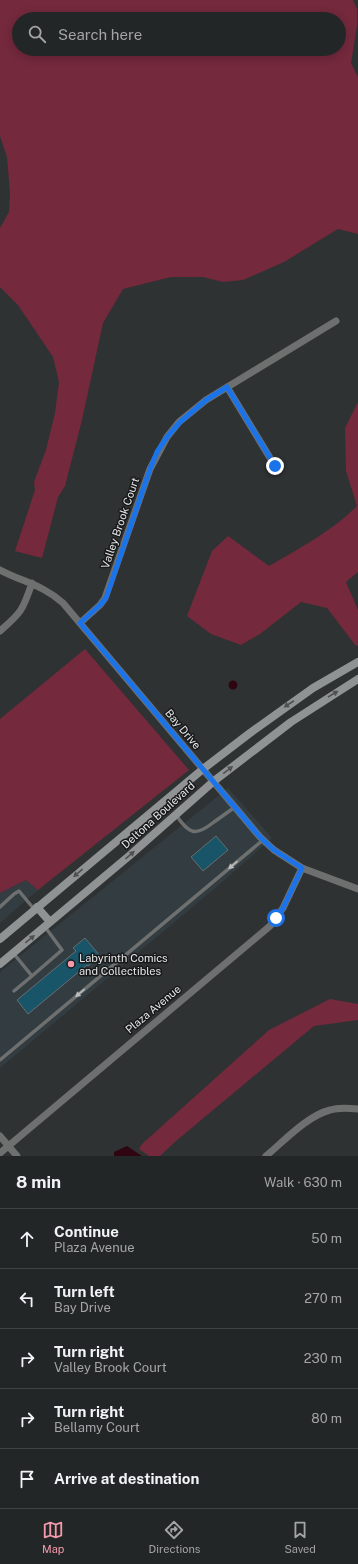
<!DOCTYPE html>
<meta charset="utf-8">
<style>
:root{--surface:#232626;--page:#2b2e2e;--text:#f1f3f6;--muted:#a3a5a7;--line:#404343;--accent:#f39aac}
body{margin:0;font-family:"Public Sans",sans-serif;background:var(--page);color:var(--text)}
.stop{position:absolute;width:12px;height:12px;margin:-9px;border:3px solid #1a73e8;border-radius:50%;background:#fff}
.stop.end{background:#1a73e8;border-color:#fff;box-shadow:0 1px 4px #0008}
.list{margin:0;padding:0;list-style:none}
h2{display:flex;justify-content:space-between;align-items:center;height:52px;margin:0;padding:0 16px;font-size:17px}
h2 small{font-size:13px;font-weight:400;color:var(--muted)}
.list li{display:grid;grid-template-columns:26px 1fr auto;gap:12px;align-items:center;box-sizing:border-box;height:60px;padding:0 16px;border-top:1px solid var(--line)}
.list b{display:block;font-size:15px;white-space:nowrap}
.list p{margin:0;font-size:13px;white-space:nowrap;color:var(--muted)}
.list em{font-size:13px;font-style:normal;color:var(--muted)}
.icon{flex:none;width:22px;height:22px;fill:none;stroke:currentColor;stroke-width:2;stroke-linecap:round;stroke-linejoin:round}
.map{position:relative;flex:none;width:358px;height:1156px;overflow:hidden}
.search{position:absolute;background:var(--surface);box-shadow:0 2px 10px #0003;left:12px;right:12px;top:12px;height:44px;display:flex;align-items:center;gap:10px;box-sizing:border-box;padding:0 14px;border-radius:22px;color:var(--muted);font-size:15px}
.sheet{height:352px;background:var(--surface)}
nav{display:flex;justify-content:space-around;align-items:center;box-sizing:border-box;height:56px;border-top:1px solid var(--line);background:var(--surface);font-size:11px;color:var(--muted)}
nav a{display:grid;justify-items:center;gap:2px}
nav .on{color:var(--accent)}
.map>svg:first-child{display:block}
</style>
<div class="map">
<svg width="358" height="1156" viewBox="0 0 358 1156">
<rect width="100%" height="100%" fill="#2f3233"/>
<path fill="#333d41" d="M228,788L272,838L220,884L0,1068V972Z
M26,880L38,890L0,923V893Z"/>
<path fill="#74293d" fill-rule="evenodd" d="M0,0H353L357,9V25L351,63L358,77V234L338,229L284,262L243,280L223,282L203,277H171L123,289L103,323L82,420L65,486L58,497L42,558L15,551L35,490L34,482L46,450L55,413L59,382L53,357L18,305L0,287V228L9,212L10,193L7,157L0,136ZM19,19H339V49H19Z
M358,402V572L346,582L358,610V645L356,646L327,608L301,602L260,634L241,645L211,634L187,616L212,551L228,536L269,566C300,548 332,531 357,506L346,471L345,428Z
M85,649L189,770L38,890L26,880L0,893V719Z
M330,999L358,1004V1020L314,1026L176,1141L160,1156H149L139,1149L142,1144L269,1030Z"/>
<path fill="#2f0512" d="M228.5 685a4.5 4.5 0 1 1 9 0a4.5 4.5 0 1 1-9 0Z
M127,1146L142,1156H114V1152Z"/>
<path fill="#185569" stroke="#686c6d" d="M216,836L228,850L203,871L191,857Z
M85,938L100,956L88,966L87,965L28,1014L17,1000L76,951L73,948Z"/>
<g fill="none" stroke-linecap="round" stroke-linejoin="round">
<path stroke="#6e7070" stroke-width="3.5" d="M176,815C189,834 195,837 214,822C221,817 228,812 235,807
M0,907L14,894L19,891L34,909
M14,954L32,976L62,950L45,927
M14,991L32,976
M0,1060L263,840"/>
<path stroke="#6e7070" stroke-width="7" d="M227,387L275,466
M0,570C23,582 43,585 63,603L260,837L274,850L302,868L358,889
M80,623L100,605L105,598L150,469L167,437L179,422L206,400L336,321
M0,631C21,613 23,610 32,583
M0,1136L17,1156
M0,1153L270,926L283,908L302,868
M266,1156C284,1141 307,1116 330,1110C339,1107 349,1108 358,1109"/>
<path stroke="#909394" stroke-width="8" d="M37,907L50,922
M0,939L203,769L250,733L313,688L358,662
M0,964L129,856L214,781L291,722L358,679"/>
</g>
<defs><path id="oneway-solid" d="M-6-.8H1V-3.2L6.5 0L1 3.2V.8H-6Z"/></defs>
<g fill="#4e5051">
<use href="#oneway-solid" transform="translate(333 694) rotate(-31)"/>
<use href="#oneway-solid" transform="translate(289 704) rotate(147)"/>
<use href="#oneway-solid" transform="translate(228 770) rotate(-37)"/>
<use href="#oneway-solid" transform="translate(130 855) rotate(-41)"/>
<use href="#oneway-solid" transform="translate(78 873) rotate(140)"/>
<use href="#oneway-solid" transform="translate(30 939) rotate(-39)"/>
</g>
<g fill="#bbbdbd">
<use href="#oneway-solid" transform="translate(233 865) rotate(139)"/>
<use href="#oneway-solid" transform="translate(80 993) rotate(140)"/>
</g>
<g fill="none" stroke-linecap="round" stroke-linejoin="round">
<path stroke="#1a73e8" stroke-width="5" d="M275,466L227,387L206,400L180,422L167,437L157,452L150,469L106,598L100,605L80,623L260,837L274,850L302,868L283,908L276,918"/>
</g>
<circle fill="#f39aac" stroke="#18191a" stroke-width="1.5" cx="71" cy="964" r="4"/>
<g text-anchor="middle" stroke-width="3" stroke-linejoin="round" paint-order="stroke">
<g font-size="11" fill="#e4e6e7" stroke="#18191a">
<text transform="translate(120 523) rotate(-71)" y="4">Valley Brook Court</text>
<text transform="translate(183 729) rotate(50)" y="4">Bay Drive</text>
<text transform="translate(158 815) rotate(-42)" y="4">Deltona Boulevard</text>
<text transform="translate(153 1009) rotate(-40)" y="4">Plaza Avenue</text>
</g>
<g font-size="11" fill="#e4e6e7" stroke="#18191a" text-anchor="start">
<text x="79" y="962">Labyrinth Comics<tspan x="79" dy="13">and Collectibles</tspan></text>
</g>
</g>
</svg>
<div class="stop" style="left:276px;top:918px"></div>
<div class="stop end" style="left:275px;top:466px"></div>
<div class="search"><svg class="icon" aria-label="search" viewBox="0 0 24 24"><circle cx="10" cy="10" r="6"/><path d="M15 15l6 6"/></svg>Search here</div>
</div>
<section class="sheet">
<h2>8 min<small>Walk · 630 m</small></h2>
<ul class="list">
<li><svg class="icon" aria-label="ahead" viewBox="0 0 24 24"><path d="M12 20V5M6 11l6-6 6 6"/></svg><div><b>Continue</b><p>Plaza Avenue</p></div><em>50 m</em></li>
<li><svg class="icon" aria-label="left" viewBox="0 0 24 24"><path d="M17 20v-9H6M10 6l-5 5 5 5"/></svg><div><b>Turn left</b><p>Bay Drive</p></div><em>270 m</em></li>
<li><svg class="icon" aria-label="right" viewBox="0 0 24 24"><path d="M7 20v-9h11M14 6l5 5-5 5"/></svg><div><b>Turn right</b><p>Valley Brook Court</p></div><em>230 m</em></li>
<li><svg class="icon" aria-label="right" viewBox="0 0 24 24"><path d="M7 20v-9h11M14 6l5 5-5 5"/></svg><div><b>Turn right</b><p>Bellamy Court</p></div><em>80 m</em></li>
<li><svg class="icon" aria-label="arrive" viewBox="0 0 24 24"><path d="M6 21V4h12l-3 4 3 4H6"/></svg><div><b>Arrive at destination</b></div></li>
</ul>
</section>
<nav>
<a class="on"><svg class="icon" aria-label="map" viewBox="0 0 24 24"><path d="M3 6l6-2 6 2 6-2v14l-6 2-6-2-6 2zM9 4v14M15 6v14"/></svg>Map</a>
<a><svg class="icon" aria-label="directions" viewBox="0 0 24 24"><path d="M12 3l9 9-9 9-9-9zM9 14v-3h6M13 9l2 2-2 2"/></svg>Directions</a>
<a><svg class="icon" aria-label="saved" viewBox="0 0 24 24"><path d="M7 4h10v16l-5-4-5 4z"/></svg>Saved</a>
</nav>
